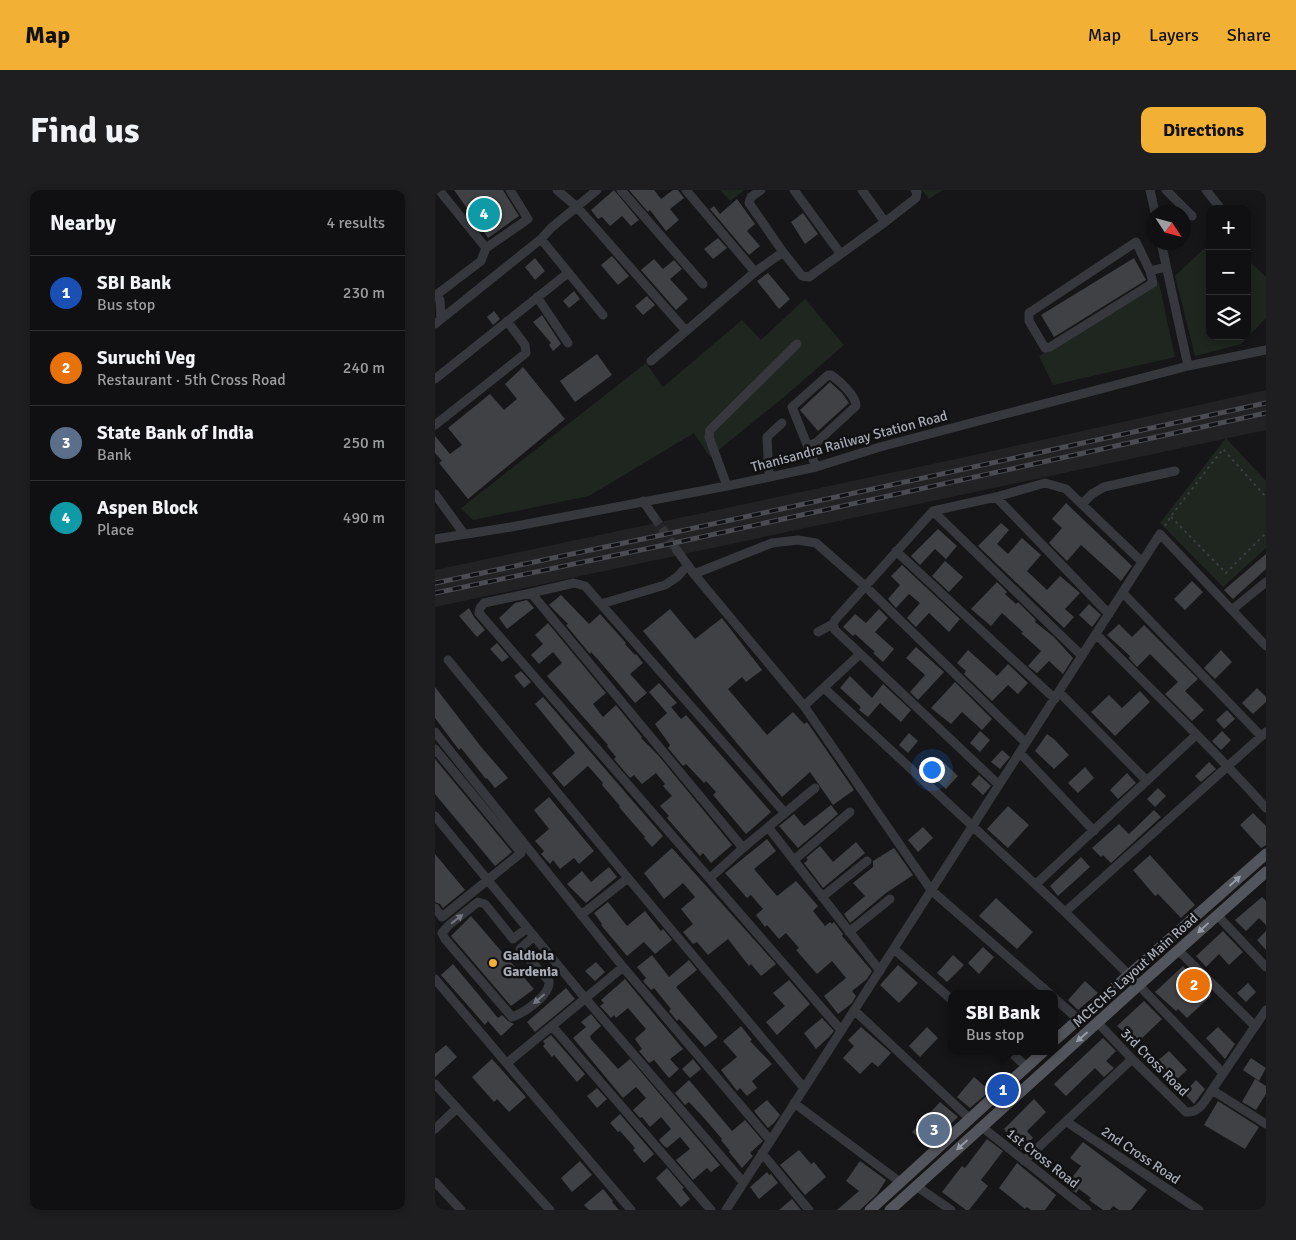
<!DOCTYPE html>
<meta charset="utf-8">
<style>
:root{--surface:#101012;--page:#1e1e20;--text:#f1f3f6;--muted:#9c9d9f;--line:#303032;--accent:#f2b134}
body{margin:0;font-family:Signika,sans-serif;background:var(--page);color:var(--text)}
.controls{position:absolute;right:15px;top:15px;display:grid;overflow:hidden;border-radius:10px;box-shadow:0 2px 8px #0003}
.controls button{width:45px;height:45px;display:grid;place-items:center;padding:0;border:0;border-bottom:1px solid var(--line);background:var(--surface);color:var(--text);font:25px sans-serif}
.compass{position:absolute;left:711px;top:15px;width:45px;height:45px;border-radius:50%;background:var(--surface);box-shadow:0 2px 8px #0003;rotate:126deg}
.you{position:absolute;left:496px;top:579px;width:18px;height:18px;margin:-12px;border:4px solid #fff;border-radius:50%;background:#1a73e8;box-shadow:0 0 0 8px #1a73e833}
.badge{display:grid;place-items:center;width:32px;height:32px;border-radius:50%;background:var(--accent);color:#fff;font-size:16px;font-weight:700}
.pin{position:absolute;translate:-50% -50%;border:2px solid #fff;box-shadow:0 1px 5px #0006}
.popup{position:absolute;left:513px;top:800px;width:110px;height:65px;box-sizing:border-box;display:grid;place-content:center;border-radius:10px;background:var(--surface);filter:drop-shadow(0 1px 4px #0005);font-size:16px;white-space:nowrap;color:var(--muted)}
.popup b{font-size:19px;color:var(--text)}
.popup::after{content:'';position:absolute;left:50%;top:100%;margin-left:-10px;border:10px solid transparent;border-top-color:var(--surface)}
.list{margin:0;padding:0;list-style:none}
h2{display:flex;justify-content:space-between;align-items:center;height:65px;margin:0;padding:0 20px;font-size:21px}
h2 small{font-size:16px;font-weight:400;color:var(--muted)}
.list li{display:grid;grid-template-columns:32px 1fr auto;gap:15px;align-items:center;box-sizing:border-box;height:75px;padding:0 20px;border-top:1px solid var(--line)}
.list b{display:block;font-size:19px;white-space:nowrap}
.list p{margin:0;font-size:16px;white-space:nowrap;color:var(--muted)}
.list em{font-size:16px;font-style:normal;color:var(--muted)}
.icon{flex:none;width:28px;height:28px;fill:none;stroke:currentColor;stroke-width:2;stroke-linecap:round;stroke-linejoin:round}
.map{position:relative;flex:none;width:831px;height:1020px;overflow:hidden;border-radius:10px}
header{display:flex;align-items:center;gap:30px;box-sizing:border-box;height:70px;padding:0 25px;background:var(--accent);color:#111}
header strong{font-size:24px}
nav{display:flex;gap:28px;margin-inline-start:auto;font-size:18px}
.intro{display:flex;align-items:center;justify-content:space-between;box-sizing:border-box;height:120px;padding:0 30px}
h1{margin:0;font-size:35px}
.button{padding:12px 22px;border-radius:10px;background:var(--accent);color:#111;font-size:18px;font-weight:700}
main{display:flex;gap:30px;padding:0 30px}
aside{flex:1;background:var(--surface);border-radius:10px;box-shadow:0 2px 8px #0003}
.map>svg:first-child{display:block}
</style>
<header>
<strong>Map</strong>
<nav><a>Map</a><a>Layers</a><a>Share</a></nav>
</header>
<div class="intro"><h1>Find us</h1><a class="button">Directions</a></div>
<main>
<aside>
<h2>Nearby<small>4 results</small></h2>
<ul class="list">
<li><span class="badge" style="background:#1a4fb4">1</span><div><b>SBI Bank</b><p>Bus stop</p></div><em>230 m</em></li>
<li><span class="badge" style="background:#e8710a">2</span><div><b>Suruchi Veg</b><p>Restaurant · 5th Cross Road</p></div><em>240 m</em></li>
<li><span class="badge" style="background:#5c6f8a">3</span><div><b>State Bank of India</b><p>Bank</p></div><em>250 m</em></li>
<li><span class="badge" style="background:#0f9aa8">4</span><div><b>Aspen Block</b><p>Place</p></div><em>490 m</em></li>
</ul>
</aside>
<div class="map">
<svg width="831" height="1020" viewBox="0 0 831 1020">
<rect width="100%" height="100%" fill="#161618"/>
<path fill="#222225" d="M831,200V240L0,417V380L535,266Z"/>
<path fill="#1e261f" d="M285,0H310L295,11Z
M487,0H508L494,9Z
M775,53V146H812V69L831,87V128L806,154L760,166L740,86Z
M724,93L740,167L618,195L604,166Z
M370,109L409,155L349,207L275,267L259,243L154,306L38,330L26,318L211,173L228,197L307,130L326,150Z
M791,248L831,291V358L788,397L725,333Z"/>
<path fill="#404145" d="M19,0H68L84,26L53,48Z
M179,0L204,30L196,36L187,26L175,36L167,27L163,29L156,20Z
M194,0H219L226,9L238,0H243L249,8L235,19L244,30L231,41L215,20L213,22Z
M302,9L320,34L312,41L325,56L314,65L275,19L279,16L285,24Z
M368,23L383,44L370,54L356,32Z
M283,48L292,58L278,69L269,59Z
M177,66L194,86L183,95L166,75Z
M100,68L110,81L100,90L90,77Z
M699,68L711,90L619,147L606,125Z
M219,69L228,79L239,70L247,79L235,89L253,109L241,120L206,80Z
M333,83L355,109L344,119L322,91Z
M139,101L145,109L134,118L128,111Z
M212,106L220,115L208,125L200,116Z
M59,121L65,129L58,135L52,127Z
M107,125L126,154L118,161L114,155L116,153L98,132Z
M162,164L177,185L140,212L125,191Z
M88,177L130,229L33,309L4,273L7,271L0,263V246L15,264L27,255L13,238L55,204L69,220L82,209L70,194Z
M395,192L407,203L414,213L383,241L365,220Z
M631,313L697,376L686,391L646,355L632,371L614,353L627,338L617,329Z
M566,333L574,340L562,354L573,364L587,348L606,365L592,381L612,400L625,386L645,403L630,419L639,427L629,438L543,356Z
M503,339L522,356L511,369L500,359L485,375L476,366Z
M831,364V379L798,409L789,400Z
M510,371L528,387L514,402L497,386Z
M467,375L525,429L514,442L494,423L481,437L472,428L485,413L474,404L461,418L453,409L465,395L456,386Z
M757,391L768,402L750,420L739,409Z
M562,392L572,402L570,404L581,414L583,412L601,430L600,432L619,447L638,468L628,484L614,471L602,483L593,476L606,461L586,443L588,442L567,423L556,436L536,419Z
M126,405L154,434L165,424L191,453L190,454L200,465L201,464L208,473L195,484L212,503L200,513L166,473L156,462L155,464L131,435L133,434L114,415Z
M92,410L99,418L72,439L64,428L80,413Z
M654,414L666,425L657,437L644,425Z
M34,418L39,427L50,440L42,447L24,426Z
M235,419L260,449L287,428L327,480L311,492L307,487L293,499L332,545L358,522L369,534L372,532L419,600L398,615L375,582L347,607L208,441Z
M444,419L453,428L440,442L459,459L448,472L438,463L440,462L420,444L418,446L408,437L420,424L431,433Z
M113,433L171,503L158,514L168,527L181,515L207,547L206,548L223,565L297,655L276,673L268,663L265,666L232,628L234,626L225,616L237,606L228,596L230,594L221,583L207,594L199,585L195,588L179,569L181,567L172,556L173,555L112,486L127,473L118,462L104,474L96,465L108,454L100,445Z
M684,434L697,447L709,435L763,489L750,501L769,520L757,531L730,504L743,492L715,464L702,477L694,468L695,466L672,445Z
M62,453L74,467L67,472L55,459Z
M481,457L509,482L483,510L475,502L490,485L471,468Z
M533,460L562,486L573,474L593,493L583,504L573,495L557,511L529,484L531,481L522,473Z
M786,460L797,472L780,489L769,478Z
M86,481L96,492L89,498L79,486Z
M415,486L437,508L448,494L476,520L466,532L445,513L433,527L424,520L426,517L405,498Z
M520,492L557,529L547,540L527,522L516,534L496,518Z
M224,493L242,513L236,517L246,529L251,525L336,622L311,644L278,605L281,602L271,591L269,593L251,574L248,576L233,558L235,555L220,534L232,523L214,502Z
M0,497L47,558L73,588L60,598L52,588L51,589L26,558L24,560L0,528Z
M822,498L831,507V512L818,524L807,513Z
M705,501L715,512L680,546L656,522L674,505L687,518Z
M108,507L228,646L217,657L209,648L210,647L184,617L185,616L167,595L168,593L153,576L129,597L117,583L140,563L100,514Z
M792,520L800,529L789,539L781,530Z
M545,541L555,550L545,562L535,553Z
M787,541L796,550L786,560L777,551Z
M474,543L483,551L473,563L464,555Z
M612,544L620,550L634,565L619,579L600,561Z
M567,560L575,567L565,579L556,572Z
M504,568L523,586L511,599L492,582Z
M0,569L77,662L60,676L0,604Z
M774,572L781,579L766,592L760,586Z
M650,577L659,588L643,603L633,593Z
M692,583L701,593L683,609L675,600Z
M544,585L556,596L548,605L536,594Z
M723,598L731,606L720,617L712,609Z
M114,607L159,661L144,674L139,668L125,679L118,670L115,674L106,664L109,661L100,651L114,639L99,620Z
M396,615L403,624L363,658L344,636L359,624L369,636Z
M573,616L594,635L573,658L552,639Z
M719,620L726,627L676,673L668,665L666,667L657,658L684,634L694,644Z
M818,623L831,636V655L826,658L805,635Z
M488,637L498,648L483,662L473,650Z
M332,649L341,661L319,679L342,706L361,691L383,716L378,721L390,736L395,732L397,734L399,732L408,744L407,746L437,781L432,789L417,801L421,806L417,813L403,824L389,806L411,788L397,771L382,784L361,760L364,758L351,743L344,749L332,735L330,737L321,725L328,719L316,705L312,708L290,683Z
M421,652L430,663L388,698L369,673L373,670L371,668L385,656L398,672Z
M237,658L341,774L326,786L316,774L314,776L293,749L273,765L262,752L258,754L248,742L258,734L246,719L260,707L248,693L229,709L209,683Z
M459,658L478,685L451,703L415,733L409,724L430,706L418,693L438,677V671Z
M0,664L30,700L8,718L5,714L0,712Z
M715,665L760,715L746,728L723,704L720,706L698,680Z
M646,667L655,677L623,706L615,696Z
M174,677L182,687L151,713L132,694L147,681L156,692Z
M827,707L831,711V735L824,728L811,741L800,730Z
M561,708L598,742L582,759L544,726Z
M173,712L192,736L210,721L226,741L228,739L237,750L220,764L209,752L192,766L166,735L167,734L159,723Z
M36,726L99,799L76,816L16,746Z
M788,741L808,762L794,775L784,764L771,777L761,766Z
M831,741V760L822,750Z
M548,757L559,767L544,784L533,773Z
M217,765L234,787L254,770L262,780L241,797L283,847L270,857L244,829L242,831L234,821L236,819L219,798L216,800L208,791L211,788L202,777Z
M518,765L529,775L512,792L502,783Z
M161,772L170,782L160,791L150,781Z
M18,774L63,828L67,825L73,831L79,834L66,846L53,831L50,835L6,785Z
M463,775L483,793L464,813L445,795Z
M748,776L776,806L752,828L743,819L741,821L720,802Z
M190,789L248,859L235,869L244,879L234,888L219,870L214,873L204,861L207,859L200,849L211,839L193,818L181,828L179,825L176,828L165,816L169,813L166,810Z
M354,790L375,814L342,845L331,832L350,816L338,803Z
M650,791L663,803L643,820L633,810Z
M813,793L821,802L811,812L802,803Z
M131,798L140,809L100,842L92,832Z
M709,811L727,829L702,853L682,836Z
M156,824L166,836L155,846L156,849L183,879L195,869L285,975L276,982L272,978L258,990L241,970L255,959L245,947L232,958L229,956L224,950L236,939L226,927L215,937L207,927L205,928L198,920L211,908L201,897L188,908L138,848L151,837L146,832Z
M387,828L399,841L394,847L381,859L369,843Z
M306,836L317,850L315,851L337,874L317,891L322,898L312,906L305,898L302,901L286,880L302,867L288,851Z
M426,837L456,863L443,877L437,872L425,884L408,868L419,856L413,850Z
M492,837L503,848L485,867L474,856Z
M783,837L800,854L790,869L771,848Z
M116,845L150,884L142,892L119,865L117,867L108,856L110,854L108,851Z
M668,848L681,861L671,871L679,878L669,887L660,878L631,906L619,894Z
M11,855L22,867L0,887V864Z
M734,861L752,880L737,894L720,873Z
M816,868L831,878L824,891L808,880Z
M57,869L91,907L74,922L62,909L59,912L37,887Z
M258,869L266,879L255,888L247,879Z
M539,887L555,901L535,918L522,907Z
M820,889L831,896V904L821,920L807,912Z
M254,890L297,941L310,930L328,951L315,963L318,966L307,978L294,962L295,961L286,950L287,949L269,928L254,912L250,915L240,903Z
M761,890L770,899L759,914L749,903Z
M162,898L172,909L162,918L152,906Z
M599,909L611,922L592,941L598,948L586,960L569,939Z
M332,910L345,925L339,933L333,938L319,921Z
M783,911L824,937L810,959L769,935Z
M505,912L523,927L493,956L477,942Z
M185,924L219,964L209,973L198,960L200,958L185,941L183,942L175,933Z
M552,949L568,961L546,990L553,996L534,1020H531L507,1002L527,976L530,978Z
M648,952L712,1000L696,1020H684L678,1016L675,1020H668L654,1010L656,1008L644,999L641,1003L631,995L646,976L635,968Z
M364,960L376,974L379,972L391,987L370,1005L345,975Z
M145,971L157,985L137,1002L126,988Z
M425,971L451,990L442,1004L425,1020H402L424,1001L411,991Z
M582,973L621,1005L610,1020H596L592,1017L590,1019L564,998Z
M232,978L249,998L247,999L255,1009L246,1017L221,988Z
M332,982L334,985L336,984L343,993L324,1009L315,997Z
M168,999L178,1011L177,1012L184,1020H154L149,1015Z
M357,1009L366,1020H344Z"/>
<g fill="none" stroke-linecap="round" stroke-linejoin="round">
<path stroke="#333438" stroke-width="9" stroke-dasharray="9 4.5" stroke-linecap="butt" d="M219,327L241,359"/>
<path stroke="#3d3f44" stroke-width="2" stroke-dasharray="2.5 4" stroke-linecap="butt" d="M736,327L791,383L831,343
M730,336L736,326L788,259L831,307"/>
<path stroke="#37383d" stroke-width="9" d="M4,0L51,58
M122,0L142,17L251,141
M186,0L268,94
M251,0L320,82
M326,0L316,7L314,13L348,62L367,86L374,87L450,32L481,8L482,2L480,0
M359,0L405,63
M427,0L450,32
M715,0L720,22
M731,0L757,26
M771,0L786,19
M106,49L168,125
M726,52L753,176
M715,81L701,52L594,123V131L610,158L615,157L718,93L715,81L731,77
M1,105L5,110L6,129
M0,106L46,71L51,58L93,29L75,0
M102,107L133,153
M0,134L106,49L116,38L162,0
M216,171L320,82L348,62
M0,189L133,83
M0,235L91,163L90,155L72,131
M373,256L382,252L421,216C421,206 405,191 396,185H393L357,217L381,277
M334,287L332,247L347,233
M292,296L274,247L275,240L362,154
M0,304L29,344
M561,307L674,424
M208,311L219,327
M647,314L657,304L669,297L740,281
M498,321L647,466
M0,349L76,337L292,296L381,277L445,257L753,176L831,160
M241,359L259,384L369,516L496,700L615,804
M461,361L620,509
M259,384L337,353L363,350L381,353L430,396L591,553
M96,403L139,393L150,396L350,623
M688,403L826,546
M166,414L230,395L242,387L253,375
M798,419L831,392
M383,442L398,434
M661,444C718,502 777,557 831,618
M13,470L193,688L369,898
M389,498L630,722L694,785L788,883
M624,502L712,591
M369,516L425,464
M0,542L188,777L335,950
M0,559L86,663L7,727L0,718
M585,563L659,641
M564,595L400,440L398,434L400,430L498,321L561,307L610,293L631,299L707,372
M0,626L150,808L308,992
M333,637L445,781
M308,658L96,403L49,413L45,418L44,423L406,840
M359,670L415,622
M275,688L308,658L380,598
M601,694L761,545
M387,707L432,671
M630,722L831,542
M146,725L193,688
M782,725L831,777
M92,738L78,749L50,714L43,712L14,735L7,743L10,749L77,827C89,823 116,805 114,791L85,759L99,746
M414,742L455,709
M459,759L517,810
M744,761L820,836
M0,789L196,1020
M619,808L643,829
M419,820L535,929
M663,833L697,869L751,922C765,923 770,910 777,900L831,934
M117,836L188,777
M574,861L592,877
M72,873L117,836L276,1020
M0,894L22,918
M777,900L831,820
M359,913L465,992
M632,932L764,1020
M547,937L652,1020
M0,939L22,918L115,1020
M327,963L374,1020
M589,971L697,869
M0,992L26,1020
M481,996L516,1020
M291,1020L725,344L831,456"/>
<path stroke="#53555c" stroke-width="11" d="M619,851L831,664
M435,1020L609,861
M455,1020L704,795L831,682"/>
<g stroke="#4a4c52" stroke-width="5">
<path id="rail" d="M0,393L241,342L831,213
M0,403L239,353L831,223"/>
</g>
<use href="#rail" stroke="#111113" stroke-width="3" stroke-dasharray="9" stroke-linecap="butt"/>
</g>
<defs><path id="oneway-solid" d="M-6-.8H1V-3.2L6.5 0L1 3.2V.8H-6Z" transform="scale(1.25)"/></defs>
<g fill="#979ba6">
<use href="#oneway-solid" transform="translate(800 691) rotate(-42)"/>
<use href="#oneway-solid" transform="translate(768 738) rotate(137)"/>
<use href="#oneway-solid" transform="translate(647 847) rotate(139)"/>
<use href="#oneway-solid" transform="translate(527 955) rotate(138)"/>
</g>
<g fill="#757881">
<use href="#oneway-solid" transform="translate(22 729) rotate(-38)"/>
<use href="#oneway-solid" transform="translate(104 809) rotate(139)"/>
</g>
<circle fill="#f2b134" stroke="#111113" stroke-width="2" cx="58" cy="773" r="5"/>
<g text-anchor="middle" stroke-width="5" stroke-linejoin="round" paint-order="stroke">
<g font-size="14" fill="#a8adb8" stroke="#111113">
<text transform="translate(414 251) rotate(-15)" y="5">Thanisandra Railway Station Road</text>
<text transform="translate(700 780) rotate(-42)" y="5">MCECHS Layout Main Road</text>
<text transform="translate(720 872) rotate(45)" y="5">3rd Cross Road</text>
<text transform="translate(706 965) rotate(34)" y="5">2nd Cross Road</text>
<text transform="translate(608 968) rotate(38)" y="5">1st Cross Road</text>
</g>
<g font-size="14" font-weight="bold" fill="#a8adb8" stroke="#111113" text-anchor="start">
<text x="68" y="770">Galdiola<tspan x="68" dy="16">Gardenia</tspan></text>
</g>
</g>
</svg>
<div class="controls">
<button>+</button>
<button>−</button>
<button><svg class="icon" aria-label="layers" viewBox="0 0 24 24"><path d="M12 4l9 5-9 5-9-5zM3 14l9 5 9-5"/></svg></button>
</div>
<svg class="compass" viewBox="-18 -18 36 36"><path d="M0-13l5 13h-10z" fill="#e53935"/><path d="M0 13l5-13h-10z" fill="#9c9d9f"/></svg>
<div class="you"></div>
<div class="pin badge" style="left:568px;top:900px;background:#1a4fb4">1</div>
<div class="popup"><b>SBI Bank</b>Bus stop</div>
<div class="pin badge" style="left:759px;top:795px;background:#e8710a">2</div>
<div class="pin badge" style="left:499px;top:940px;background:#5c6f8a">3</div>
<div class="pin badge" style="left:49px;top:24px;background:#0f9aa8">4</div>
</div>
</main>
